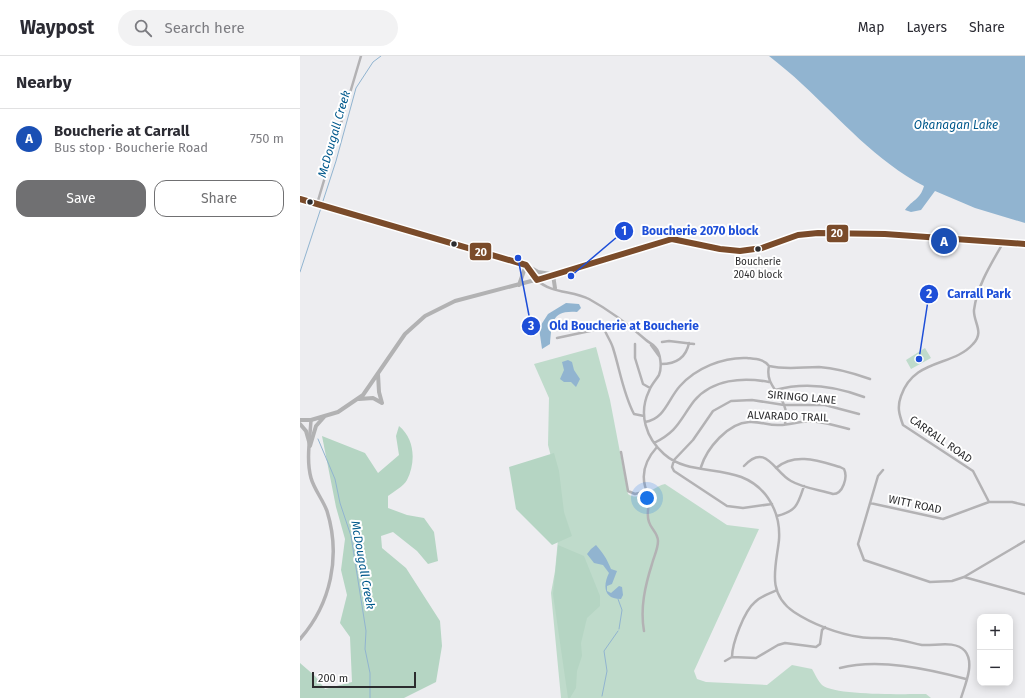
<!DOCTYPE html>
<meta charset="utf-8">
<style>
:root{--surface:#fff;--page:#f2f2f3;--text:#2b2b33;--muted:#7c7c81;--line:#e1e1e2;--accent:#707072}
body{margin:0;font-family:"Fira Sans",sans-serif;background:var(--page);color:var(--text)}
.controls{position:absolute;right:12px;bottom:12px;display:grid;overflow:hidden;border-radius:8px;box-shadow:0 2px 10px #0003}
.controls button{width:36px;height:36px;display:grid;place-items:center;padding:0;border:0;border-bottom:1px solid var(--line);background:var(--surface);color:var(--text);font:20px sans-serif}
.scale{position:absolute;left:12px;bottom:10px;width:104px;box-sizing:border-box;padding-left:4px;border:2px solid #2c2c2e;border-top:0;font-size:11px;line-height:14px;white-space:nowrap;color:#2c2c2e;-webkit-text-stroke:3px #fff;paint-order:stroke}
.you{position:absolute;left:347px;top:442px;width:14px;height:14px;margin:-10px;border:3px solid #fff;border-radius:50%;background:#1a73e8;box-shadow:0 0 0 6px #1a73e833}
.badge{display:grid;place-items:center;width:26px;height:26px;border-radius:50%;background:var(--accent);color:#fff;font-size:13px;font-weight:700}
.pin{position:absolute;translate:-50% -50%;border:2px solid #fff;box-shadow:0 1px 4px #0006}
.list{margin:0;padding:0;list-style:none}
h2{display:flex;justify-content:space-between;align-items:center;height:52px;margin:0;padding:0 16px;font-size:17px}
h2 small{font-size:13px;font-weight:400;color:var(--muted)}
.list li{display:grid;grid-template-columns:26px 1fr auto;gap:12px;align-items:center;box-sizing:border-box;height:60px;padding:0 16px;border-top:1px solid var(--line)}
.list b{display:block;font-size:15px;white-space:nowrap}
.list p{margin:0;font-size:13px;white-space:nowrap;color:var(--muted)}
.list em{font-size:13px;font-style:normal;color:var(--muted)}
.actions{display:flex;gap:8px;padding:12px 16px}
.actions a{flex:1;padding:9px 0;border:1px solid var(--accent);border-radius:12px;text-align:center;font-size:14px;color:var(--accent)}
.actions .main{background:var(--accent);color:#fff}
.icon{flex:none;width:22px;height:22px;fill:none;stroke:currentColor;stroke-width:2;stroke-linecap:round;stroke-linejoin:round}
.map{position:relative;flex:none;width:725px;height:642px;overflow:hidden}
header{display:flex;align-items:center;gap:24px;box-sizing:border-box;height:56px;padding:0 20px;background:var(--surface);border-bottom:1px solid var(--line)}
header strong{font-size:19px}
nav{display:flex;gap:22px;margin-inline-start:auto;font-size:14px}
.search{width:280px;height:36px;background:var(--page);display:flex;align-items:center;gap:10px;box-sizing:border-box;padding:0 14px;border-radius:22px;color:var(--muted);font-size:15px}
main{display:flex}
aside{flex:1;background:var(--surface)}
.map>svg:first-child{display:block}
</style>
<header>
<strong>Waypost</strong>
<div class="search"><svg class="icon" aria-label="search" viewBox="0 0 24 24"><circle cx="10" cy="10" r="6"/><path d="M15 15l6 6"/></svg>Search here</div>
<nav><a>Map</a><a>Layers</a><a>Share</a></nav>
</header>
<main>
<aside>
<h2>Nearby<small></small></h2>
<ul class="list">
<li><span class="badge" style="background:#1a4fb4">A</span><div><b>Boucherie at Carrall</b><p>Bus stop · Boucherie Road</p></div><em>750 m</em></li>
</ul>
<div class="actions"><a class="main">Save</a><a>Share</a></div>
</aside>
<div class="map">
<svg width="725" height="642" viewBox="0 0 725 642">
<rect width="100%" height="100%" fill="#ededf0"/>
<path fill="#bfdbcb" d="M296,291L310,344L328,438C341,447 353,430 365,428L427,469L459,473L394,615L397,623L406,626L467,629L492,609L512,613C515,618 518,625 522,629C535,640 607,638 626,638L631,642H261L251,537L255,515L260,462L258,428L248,389L249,342L234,308Z
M625,292L631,302L611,313L606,304Z"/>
<path fill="#b5d5c3" d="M99,370C115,383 116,406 107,424C104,430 93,436 88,440V452L107,459L124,462L134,476L138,505L128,508L117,495L93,476L81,480L82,492L106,512L140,565L142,590L136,626L104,642H0V607L15,620L25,633L52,626L50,581L40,567L47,539L41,514L45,483L36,451L22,380L65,397L78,417L99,399L96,380Z
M254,397L259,415L264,456L272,480L252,489L216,453L209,411Z
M258,489L284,500L300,540V550L287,562L281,587L282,600L277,615L276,632L270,642H268L253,538Z"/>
<path fill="#91b4d0" d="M469,0H725V167L675,152L635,135L621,154L611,156L605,154C613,143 620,144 624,130C576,105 541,64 502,28C492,18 480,9 469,0Z
M266,247L279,248L281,252L277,256C251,254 252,267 250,288L242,293L239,272L248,258Z
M268,304L272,306L274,314L280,323L276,331L271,326H264L260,323L264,314L262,306Z
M296,489C303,497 307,503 311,513L317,515L312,528L307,530V535L311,537L319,530L322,531L323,539L321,543C303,543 303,529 309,517L303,509L294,507L287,498L291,493Z"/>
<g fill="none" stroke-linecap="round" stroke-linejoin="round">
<path stroke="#91b4d0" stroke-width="1" d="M23,145L36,105L56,32L73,6L81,0
M0,216L21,152
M18,383L35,423L40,447L51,480L66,575L65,593L70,617V642
M318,543L322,554L319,573
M302,640L307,615L304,595L318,575"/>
<path stroke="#b3b2b4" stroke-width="2.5" d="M0,143L226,209C229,214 233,220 237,224C250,237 273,235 289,243C309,254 329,269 346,284C349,287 353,288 355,291C361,297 362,312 359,319C356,324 351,329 349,335C338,358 346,382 364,398C393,424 441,403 468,442C477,455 480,469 479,484C476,511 466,537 494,556C512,568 538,578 560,581C571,583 582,581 593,583C603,584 612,587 622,589C636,590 655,584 665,595C675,607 665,629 661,642
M17,148L61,0
M304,272C306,279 311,285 313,292C320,314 323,337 334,358L344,360
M257,282L304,272L308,268
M362,286L369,285L394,288
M335,288V302L343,328L350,332
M351,289L359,300
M361,308C376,308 386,302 389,287
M469,310C465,328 479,335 484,349C487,355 486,362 485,368
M475,334C504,326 535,330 564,341
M345,366C365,363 368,343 380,330C396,312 423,301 447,302C456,303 464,303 469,310C486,314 502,311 519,311C536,312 553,317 570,323
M354,387C378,375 379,365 394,345C412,323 443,321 469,326
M321,396L328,435L335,438L347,435
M444,410C466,386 474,416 491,425C503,432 520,434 533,438C543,438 548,421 544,413L540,411C519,405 495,396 476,412
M401,411C407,392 428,367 449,366C460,365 469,370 480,369C487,369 494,367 501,366C517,364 534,369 549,373
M583,414L578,420L558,488L564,504L630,526L652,525L664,521L725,485
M689,446L673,415L603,369C599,358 597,351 601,340C614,302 653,311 673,288C685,276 673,266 674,254C677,230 691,208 703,187
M570,447L643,463L689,446H712L725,449
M472,448L443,452L427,450L374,415L372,411L374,404L393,384L413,355L431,345L452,344L484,349H525L559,358
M477,460C497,455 498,448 504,430
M664,521L725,538
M477,534C469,538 461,540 455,546C444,555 432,588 432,601L456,602L478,589L485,587L516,591L520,588L522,574L525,571
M344,575C340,552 345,530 352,508C354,500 358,493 358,485C358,477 351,473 349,466C346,458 349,452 349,444C349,440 346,434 345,430C341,415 348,401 357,391
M425,605L432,601
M540,612C579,602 628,613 666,623"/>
<path stroke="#b3b2b4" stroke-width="3.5" d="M0,583C31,548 41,500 27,455C23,444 14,433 11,422C6,404 10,383 11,364"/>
<path stroke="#b2b2b3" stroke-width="4" d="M253,219L255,232
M219,229L226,209L238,216L251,218
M78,318L79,336L82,347
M59,343L73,342L82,347
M0,364H11L38,356L63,339L105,278L125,260L155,245L273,214L336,192L372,183L392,185L426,195H449L470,190L500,179L538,177H600L725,188
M0,368L6,375L10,389
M10,390L16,370L24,361"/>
<g stroke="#fff" stroke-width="9">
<path id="bus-1" d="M0,143L226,209L237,224L372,183L420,193L440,195L462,192L498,179L518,177L585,178L725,188"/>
</g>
<use href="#bus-1" stroke="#7a4b2a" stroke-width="6"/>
</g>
<g fill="#2c2c2e" stroke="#fff" stroke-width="1.5">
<circle cx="10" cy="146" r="3.5"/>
<circle cx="154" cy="188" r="3.5"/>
<circle cx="458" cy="193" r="3.5"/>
</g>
<g text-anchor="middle" stroke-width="4" stroke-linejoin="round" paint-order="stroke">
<g font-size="10" fill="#2c2c2e" stroke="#fff">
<text x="458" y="209">Boucherie<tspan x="458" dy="13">2040 block</tspan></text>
</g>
<g font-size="11" fill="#2c2c2e" stroke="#fff">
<text transform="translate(502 341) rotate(5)" y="4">SIRINGO LANE</text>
<text transform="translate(488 360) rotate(2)" y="4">ALVARADO TRAIL</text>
<text transform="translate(641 383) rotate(35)" y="4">CARRALL ROAD</text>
<text transform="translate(615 448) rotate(12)" y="4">WITT ROAD</text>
</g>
<g font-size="12" font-style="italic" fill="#00598c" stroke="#fff">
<text x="656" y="73">Okanagan Lake</text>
<text transform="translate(34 78) rotate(-74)" y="4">McDougall Creek</text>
<text transform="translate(63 509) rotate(80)" y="4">McDougall Creek</text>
</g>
</g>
<path fill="none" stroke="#1d4ed8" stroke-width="1.5" d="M271 220L324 175M619 303L629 238M218 202L231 270"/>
<g fill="#1d4ed8" stroke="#fff" stroke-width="1.5">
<circle cx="271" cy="220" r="4"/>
<circle cx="619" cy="303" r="4"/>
<circle cx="218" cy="202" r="4"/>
<circle cx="324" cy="175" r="10"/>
<circle cx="629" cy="238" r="10"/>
<circle cx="231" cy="270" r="10"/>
</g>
<g font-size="12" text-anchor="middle" font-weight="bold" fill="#fff">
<text x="324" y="179">1</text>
<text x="629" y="242">2</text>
<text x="231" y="274">3</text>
</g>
<g font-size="12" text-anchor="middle" font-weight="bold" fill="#1d4ed8" stroke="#fff" stroke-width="4" stroke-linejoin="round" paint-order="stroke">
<text x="400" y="179">Boucherie 2070 block</text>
<text x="679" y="242">Carrall Park</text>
<text x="324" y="274">Old Boucherie at Boucherie</text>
</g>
<g stroke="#fff" stroke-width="1.5">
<rect x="526" y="168" width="23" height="19" rx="4" fill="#7a4b2a"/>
<rect x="169" y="186" width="23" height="19" rx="4" fill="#7a4b2a"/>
</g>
<g font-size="11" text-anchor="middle" font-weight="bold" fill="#fff">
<text x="537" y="181">20</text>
<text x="181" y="200">20</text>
</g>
</svg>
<div class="controls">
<button>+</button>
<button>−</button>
</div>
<div class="scale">200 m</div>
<div class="you"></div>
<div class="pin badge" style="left:644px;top:185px;background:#1a4fb4">A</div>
</div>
</main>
